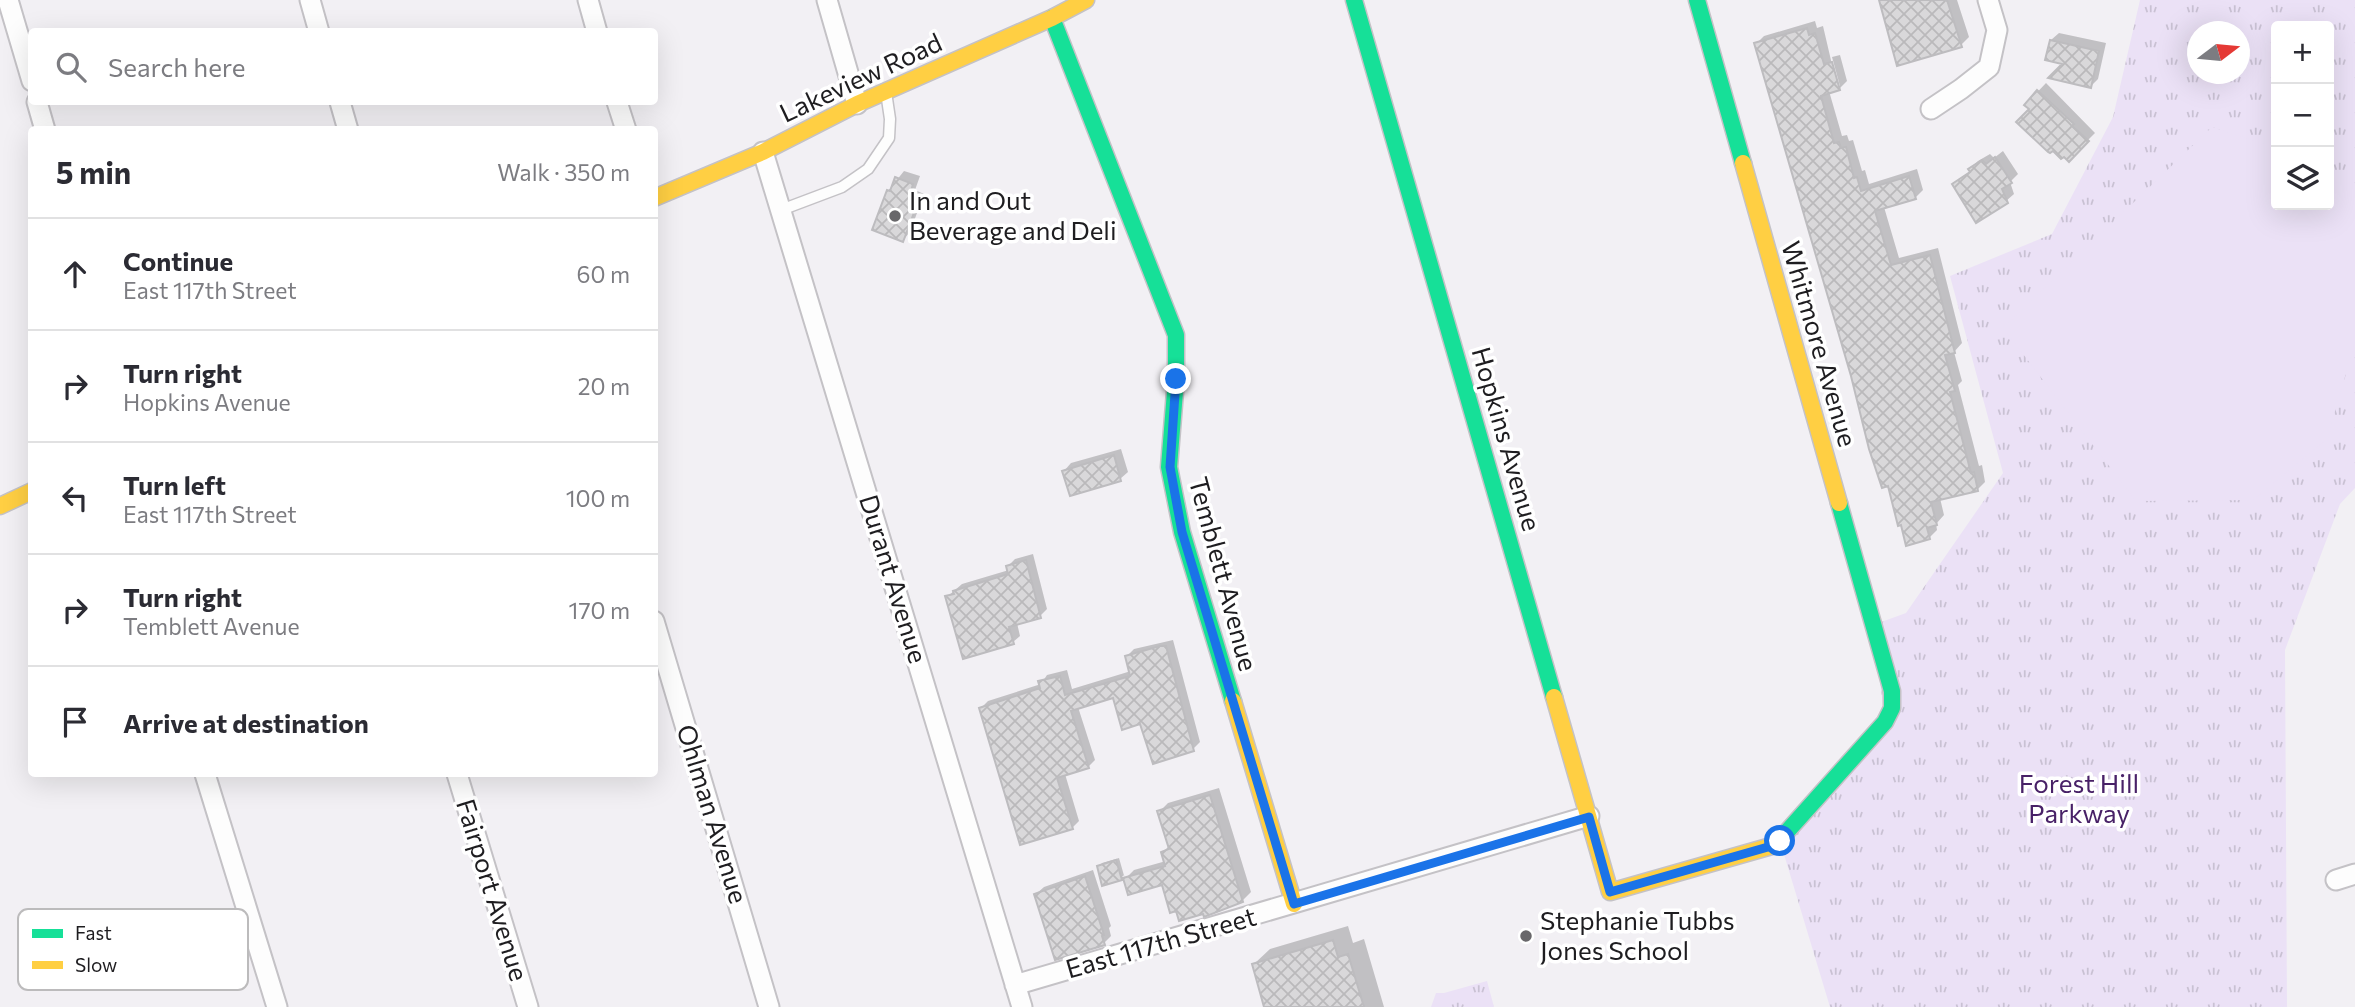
<!DOCTYPE html>
<meta charset="utf-8">
<style>
:root{--surface:#fff;--page:#f2f2f3;--text:#2b2b33;--muted:#7c7c81;--line:#e1e1e2}
body{margin:0;font-family:Commissioner,sans-serif;background:var(--page);color:var(--text)}
.controls{position:absolute;right:21px;top:21px;display:grid;overflow:hidden;border-radius:7px;box-shadow:0 7px 28px #0002}
.controls button{width:63px;height:63px;display:grid;place-items:center;padding:0;border:0;border-bottom:2px solid var(--line);background:var(--surface);color:var(--text);font:35px sans-serif}
.compass{position:absolute;left:2187px;top:21px;width:63px;height:63px;border-radius:50%;background:var(--surface);box-shadow:0 7px 28px #0002;rotate:74deg}
.stop{position:absolute;width:21px;height:21px;margin:-16px;border:5px solid #1a73e8;border-radius:50%;background:#fff}
.stop.end{background:#1a73e8;border-color:#fff;box-shadow:0 2px 7px #0008}
.list{margin:0;padding:0;list-style:none}
h2{display:flex;justify-content:space-between;align-items:center;height:91px;margin:0;padding:0 28px;font-size:30px}
h2 small{font-size:23px;font-weight:400;color:var(--muted)}
.list li{display:grid;grid-template-columns:46px 1fr auto;gap:21px;align-items:center;box-sizing:border-box;height:112px;padding:0 28px;border-top:2px solid var(--line)}
.list b{display:block;font-size:26px;white-space:nowrap}
.list p{margin:0;font-size:23px;white-space:nowrap;color:var(--muted)}
.list em{font-size:23px;font-style:normal;color:var(--muted)}
.icon{flex:none;width:38px;height:38px;fill:none;stroke:currentColor;stroke-width:2;stroke-linecap:round;stroke-linejoin:round}
.map{position:relative;flex:none;width:2355px;height:1007px;overflow:hidden}
.search{position:absolute;background:var(--surface);box-shadow:0 7px 28px #0002;left:28px;top:28px;width:630px;height:77px;display:flex;align-items:center;gap:18px;box-sizing:border-box;padding:0 24px;border-radius:7px;color:var(--muted);font-size:26px}
.panel{position:absolute;background:var(--surface);box-shadow:0 7px 28px #0002;left:28px;top:126px;width:630px;height:651px;border-radius:7px}
.map>svg:first-child{display:block}
</style>
<div class="map">
<svg width="2355" height="1007" viewBox="0 0 2355 1007">
<defs>
<pattern id="grass-tufts" width="24" height="20" patternUnits="userSpaceOnUse" patternTransform="scale(1.75)"><rect width="24" height="20" fill="#ebe1f6"/><path d="M3 7l-1-3M5 7V3M7 7l1-3M15 17l-1-3M17 17v-4M19 17l1-3" fill="none" stroke="#c9c1d3"/></pattern>
<pattern id="building-cross-hatch" width="8" height="8" patternUnits="userSpaceOnUse" patternTransform="scale(1.75)"><rect width="8" height="8" fill="#d9d8da"/><path d="M0 0l8 8M0 8l8-8" fill="none" stroke="#bab9bb"/></pattern>
</defs>
<rect width="100%" height="100%" fill="#f2f0f4"/>
<path fill="url(#grass-tufts)" fill-rule="evenodd" d="M2140,0H2355V488L2340,504L2285,650L2287,1007H1830L1780,841L1885,722L1873,625L1906,613L2003,473L1950,276L2052,234L2113,117ZM2276,26H2329V205H2276ZM2198,32H2240V74H2198Z
M1487,981L1494,1007H1431L1436,993H1444Z"/>
<path fill="#ebe1f6" d="M2212,127L2276,148V205H2329V176L2345,189L2355,213V342L2327,439L2253,500L2136,501L2003,328Z"/>
<path fill="#0003" d="M1881,0H1957L1969,37L1961,45Z
M1815,21L1817,28L1823,26L1837,86H1840L1832,57L1840,55L1847,81L1839,89L1829,91L1842,136L1847,135L1849,141L1853,140L1862,171L1865,170L1869,184L1917,169L1923,190L1915,198L1884,207L1899,258L1938,248L1962,343L1954,352L1962,381L1958,385L1979,466L1982,465L1985,482L1977,490L1940,498L1944,515L1936,524L1937,530L1929,538L1889,484L1756,44L1764,36Z
M2059,33L2106,43L2098,79L2091,86L2065,63L2051,40Z
M2046,83L2095,133L2069,159L2026,104Z
M2003,151L2018,174L2010,182L2014,194L2006,201L1954,184L1971,171L1970,169L1978,161L1990,154L1994,158Z
M904,171L920,176L915,190L924,194L910,232L903,240L888,191Z
M1121,449L1128,472L1120,479L1064,471L1071,463Z
M1033,554L1047,609L1040,616L1017,623L1020,636L1013,642L947,597L962,584L1009,570L1008,566L1015,559Z
M1173,640L1200,742L1193,749L1141,722L1114,696L1078,707L1095,760L1088,767L1065,774L1079,821L1072,828L981,708L988,701L1041,684L1047,675L1067,670L1072,689L1131,671L1127,656L1134,649Z
M1219,788L1251,892L1242,901L1163,883L1129,893L1124,875L1121,878L1099,867L1102,863L1119,858L1125,879L1134,870L1166,861L1163,852L1169,846L1159,812L1168,803Z
M1093,870L1111,926L1109,928L1111,936L1104,943L1036,894L1044,887Z
M1348,926L1353,943L1364,939L1384,1007H1266L1254,964L1270,949Z"/>
<path fill="url(#building-cross-hatch)" stroke="#bdbcbf" stroke-width="2" d="M1879,0H1947L1962,47L1897,66Z
M1807,28L1809,35L1815,33L1824,64L1832,62L1840,90L1821,96L1834,143L1839,142L1841,148L1846,147L1854,178L1857,177L1861,191L1909,176L1916,199L1875,211L1891,265L1930,255L1955,353L1945,355L1955,391L1950,392L1971,473L1974,472L1978,491L1931,502L1937,525L1927,528L1930,539L1906,546L1901,525L1898,526L1888,486L1882,488L1869,449L1851,376L1754,43Z
M2050,40L2099,51L2091,88L2048,78L2062,64L2045,60Z
M2037,90L2074,124L2072,126L2089,141L2069,162L2064,157L2061,159L2053,151L2050,153L2048,152L2016,122L2029,109L2024,105Z
M1995,157L2012,183L2002,189L2008,203L1976,223L1952,184L1970,172L1968,169L1982,160L1986,164Z
M895,177L913,184L909,198L918,202L903,242L872,230L887,190L890,191Z
M1114,455L1121,481L1070,496L1062,471Z
M1026,560L1041,618L1009,627L1014,644L963,659L945,596L954,594L953,591L1008,574L1006,566Z
M1160,646H1166L1194,751L1153,764L1140,724L1122,730L1113,698L1071,711L1089,768L1057,778L1073,829L1020,845L979,708L1040,688L1038,681L1060,676L1065,695L1130,676L1125,656Z
M1210,795L1243,902L1204,917L1203,914L1179,921L1176,911L1170,913L1162,885L1128,895L1123,878L1165,866L1161,852L1169,849L1157,811Z
M1116,860L1122,880L1102,886L1097,866Z
M1085,876L1104,935L1102,936L1105,945L1055,960L1034,894Z
M1333,940L1338,957L1348,954L1364,1007H1264L1252,964Z"/>
<g fill="none" stroke-linecap="round" stroke-linejoin="round">
<g stroke="#c4c2c6" stroke-width="13">
<path id="lane" d="M781,210L842,187L868,169L889,138L890,119L886,92"/>
</g>
<g stroke="#c4c2c6" stroke-width="23">
<path id="street" d="M8,0L32,81
M310,0L319,32
M588,0L597,32
M827,0L857,104
M37,102L45,130
M340,102L348,130
M617,102L626,130
M1931,109L1961,89L1989,67L1997,30L1988,0
M763,152L1022,1007
M654,621L769,1007
M205,774L277,1007
M457,774L528,1007
M2336,880L2355,874
M1015,985L1589,816"/>
</g>
<g stroke="#c4c2c6" stroke-width="19">
<path id="fast" d="M1354,0L1554,697
M1697,0L1743,163
M1052,18L1176,335V379L1169,467L1182,532L1233,701
M1784,835L1885,722L1892,708V691L1839,503"/>
</g>
<g stroke="#c4c2c6" stroke-width="19">
<path id="slow" d="M1743,163L1839,503
M654,198L763,152L857,104L1052,18L1086,0
M0,506L32,491
M1554,697L1610,892L1775,845L1784,835
M1233,701L1294,904"/>
</g>
<use href="#lane" stroke="#fdfdfd" stroke-width="10"/>
<use href="#street" stroke="#fdfdfd" stroke-width="19"/>
<use href="#fast" stroke="#16e098" stroke-width="16"/>
<use href="#slow" stroke="#ffcf43" stroke-width="16"/>
</g>
<g fill="none" stroke-linecap="round" stroke-linejoin="round">
<path stroke="#1a73e8" stroke-width="9" d="M1176,379L1170,467L1182,532L1294,904L1589,817L1610,892L1775,845L1780,841"/>
</g>
<g fill="#68676a" stroke="#fff" stroke-width="2.5">
<circle cx="895" cy="216" r="7"/>
<circle cx="1526" cy="936" r="7"/>
</g>
<g text-anchor="middle" stroke-width="7" stroke-linejoin="round" paint-order="stroke">
<g font-size="26" fill="#1e1d20" stroke="#fff">
<text transform="translate(861 78) rotate(-25)" y="9">Lakeview Road</text>
<text transform="translate(1819 344) rotate(74)" y="9">Whitmore Avenue</text>
<text transform="translate(1506 439) rotate(74)" y="9">Hopkins Avenue</text>
<text transform="translate(1223 574) rotate(75)" y="9">Temblett Avenue</text>
<text transform="translate(893 579) rotate(73)" y="9">Durant Avenue</text>
<text transform="translate(712 814) rotate(73)" y="9">Ohlman Avenue</text>
<text transform="translate(492 890) rotate(73)" y="9">Fairport Avenue</text>
<text transform="translate(1161 943) rotate(-16)" y="9">East 117th Street</text>
</g>
<g font-size="26" fill="#1e1d20" stroke="#fff" text-anchor="start">
<text x="909" y="210">In and Out<tspan x="909" dy="30">Beverage and Deli</tspan></text>
<text x="1540" y="930">Stephanie Tubbs<tspan x="1540" dy="30">Jones School</tspan></text>
</g>
<g font-size="26" fill="#482167" stroke="#fff">
<text x="2079" y="793">Forest Hill<tspan x="2079" dy="30">Parkway</tspan></text>
</g>
</g>
<rect x="18" y="909" width="230" height="81" rx="10" fill="#fff" stroke="#bcbbbc" stroke-width="2"/>
<rect x="32" y="929" width="31" height="9" fill="#16e098"/>
<rect x="32" y="961" width="31" height="8" fill="#ffcf43"/>
<g font-size="19" fill="#1e1d20">
<text x="75" y="940">Fast</text>
<text x="75" y="972">Slow</text>
</g>
</svg>
<div class="controls">
<button>+</button>
<button>−</button>
<button><svg class="icon" aria-label="layers" viewBox="0 0 24 24"><path d="M12 4l9 5-9 5-9-5zM3 14l9 5 9-5"/></svg></button>
</div>
<svg class="compass" viewBox="-18 -18 36 36"><path d="M0-13l5 13h-10z" fill="#e53935"/><path d="M0 13l5-13h-10z" fill="#7c7c81"/></svg>
<div class="stop" style="left:1780px;top:841px"></div>
<div class="stop end" style="left:1176px;top:379px"></div>
<div class="search"><svg class="icon" aria-label="search" viewBox="0 0 24 24"><circle cx="10" cy="10" r="6"/><path d="M15 15l6 6"/></svg>Search here</div>
<section class="panel">
<h2>5 min<small>Walk · 350 m</small></h2>
<ul class="list">
<li><svg class="icon" aria-label="ahead" viewBox="0 0 24 24"><path d="M12 20V5M6 11l6-6 6 6"/></svg><div><b>Continue</b><p>East 117th Street</p></div><em>60 m</em></li>
<li><svg class="icon" aria-label="right" viewBox="0 0 24 24"><path d="M7 20v-9h11M14 6l5 5-5 5"/></svg><div><b>Turn right</b><p>Hopkins Avenue</p></div><em>20 m</em></li>
<li><svg class="icon" aria-label="left" viewBox="0 0 24 24"><path d="M17 20v-9H6M10 6l-5 5 5 5"/></svg><div><b>Turn left</b><p>East 117th Street</p></div><em>100 m</em></li>
<li><svg class="icon" aria-label="right" viewBox="0 0 24 24"><path d="M7 20v-9h11M14 6l5 5-5 5"/></svg><div><b>Turn right</b><p>Temblett Avenue</p></div><em>170 m</em></li>
<li><svg class="icon" aria-label="arrive" viewBox="0 0 24 24"><path d="M6 21V4h12l-3 4 3 4H6"/></svg><div><b>Arrive at destination</b></div></li>
</ul>
</section>
</div>
